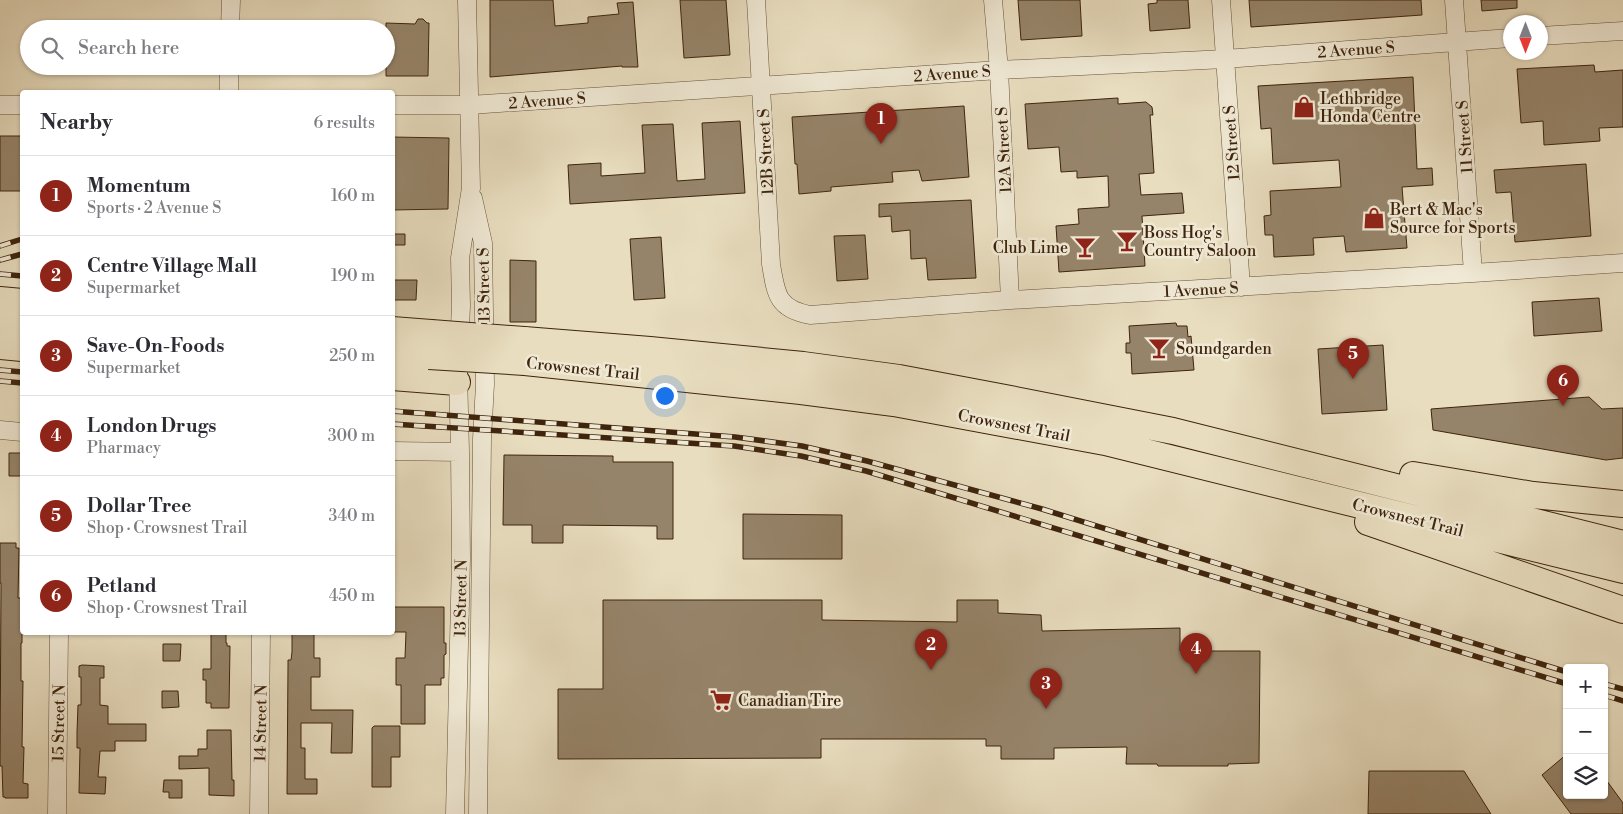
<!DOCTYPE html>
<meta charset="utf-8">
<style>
:root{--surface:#fff;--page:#f7f7f7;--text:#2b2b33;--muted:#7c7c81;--line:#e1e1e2;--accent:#8f2418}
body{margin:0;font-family:"Libre Bodoni",serif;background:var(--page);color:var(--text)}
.controls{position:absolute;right:15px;bottom:15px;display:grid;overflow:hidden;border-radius:5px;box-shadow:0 1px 4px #0004}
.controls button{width:45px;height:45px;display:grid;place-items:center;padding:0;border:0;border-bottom:1px solid var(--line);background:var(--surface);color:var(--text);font:25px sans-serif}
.compass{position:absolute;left:1503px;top:15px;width:45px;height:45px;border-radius:50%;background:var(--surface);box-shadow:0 1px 4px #0004;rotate:180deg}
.you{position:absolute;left:664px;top:395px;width:18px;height:18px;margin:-12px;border:4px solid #fff;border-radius:50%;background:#1a73e8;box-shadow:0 0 0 8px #1a73e833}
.badge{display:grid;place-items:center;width:32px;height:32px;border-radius:50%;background:var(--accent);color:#fff;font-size:16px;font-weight:700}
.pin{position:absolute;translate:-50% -41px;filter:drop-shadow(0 1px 2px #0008)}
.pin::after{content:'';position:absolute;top:26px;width:18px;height:15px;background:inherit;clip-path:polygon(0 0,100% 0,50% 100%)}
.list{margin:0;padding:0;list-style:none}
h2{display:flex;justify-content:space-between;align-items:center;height:65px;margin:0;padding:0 20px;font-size:21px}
h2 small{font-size:16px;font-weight:400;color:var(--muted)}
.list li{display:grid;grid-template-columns:32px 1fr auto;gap:15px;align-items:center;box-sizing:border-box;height:80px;padding:0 20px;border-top:1px solid var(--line)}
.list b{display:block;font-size:19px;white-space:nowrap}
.list p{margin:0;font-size:16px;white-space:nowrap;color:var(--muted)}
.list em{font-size:16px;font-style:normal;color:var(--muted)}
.icon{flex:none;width:28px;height:28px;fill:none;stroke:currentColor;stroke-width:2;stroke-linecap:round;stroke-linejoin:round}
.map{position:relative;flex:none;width:1623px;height:814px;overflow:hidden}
.search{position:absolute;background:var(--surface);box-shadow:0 1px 4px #0004;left:20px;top:20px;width:375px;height:55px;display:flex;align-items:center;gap:12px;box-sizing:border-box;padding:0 18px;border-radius:28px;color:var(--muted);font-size:19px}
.panel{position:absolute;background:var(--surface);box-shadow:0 1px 4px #0004;left:20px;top:90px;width:375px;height:545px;border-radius:5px}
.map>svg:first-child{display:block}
</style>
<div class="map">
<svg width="1623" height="814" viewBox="0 0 1623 814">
<rect width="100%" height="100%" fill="#e8ddbf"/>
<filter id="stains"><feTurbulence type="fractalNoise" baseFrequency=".004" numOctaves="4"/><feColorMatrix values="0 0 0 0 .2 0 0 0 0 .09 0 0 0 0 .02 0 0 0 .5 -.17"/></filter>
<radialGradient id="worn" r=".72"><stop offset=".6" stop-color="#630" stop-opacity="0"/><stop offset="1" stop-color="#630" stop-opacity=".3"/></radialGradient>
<path fill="#96846a" stroke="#3e240d" d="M490,0H553L555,26L588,23V17L619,14L617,3L633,2L638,67H622V66L490,77Z
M680,0H726L730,55L684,58Z
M1018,0H1080L1082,36L1021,40Z
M1157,0H1188L1190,28L1150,31L1148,4L1157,3Z
M1249,0H1421L1422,15L1251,27Z
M1481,0H1517V8L1482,11Z
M418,19H423L427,23H429L428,76H386V23L415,24Z
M1594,65L1595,72L1623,70V127L1599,128L1600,141L1544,145L1543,121L1521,123L1517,69Z
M1413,77L1417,169L1432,168L1433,185L1402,187L1407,248L1346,252L1344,236L1313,238L1314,255L1274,257L1273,235H1265L1264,216L1271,215L1270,191L1341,187L1339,160L1273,164L1271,128L1261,129L1258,86Z
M1118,98V104L1146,102L1152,107L1153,115H1150L1154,173L1139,174L1141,195L1182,193L1184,213L1142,216L1145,266L1059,272L1056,226L1079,224L1078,209L1109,207L1108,176L1077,178V171L1061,172L1059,147L1028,149L1025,104Z
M964,106L969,177L922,181L919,170L892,172L893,182L831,187V191L799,194L797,164H795L792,117Z
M740,121L745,193L570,204L568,165L601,163V176L645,173L642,125L673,124L677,181L705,179L702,123Z
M0,136H22V191H0Z
M392,137L449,138L448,209L392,210Z
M1586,164L1591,236L1515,242L1511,192L1496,193L1494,170Z
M971,200L976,278L928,280L926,258L911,259L910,230L892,232L891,216L879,217V204Z
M392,234H405V245H392Z
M865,235L868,279L837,281L834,236Z
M661,237L665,298L634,300L630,239Z
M510,260L536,261V322H510Z
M392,280H417L416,300H392Z
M1599,298L1602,331L1534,336L1532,302Z
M1176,323L1177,326H1187L1188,337L1191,336L1194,370L1132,374L1131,353H1126V343H1130L1129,326Z
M1383,345L1387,410L1322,414L1318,349Z
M1589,397L1602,409L1623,408V458L1606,460L1433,430L1431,409Z
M9,453H22V476H9Z
M504,455L613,456V462H673V539H657V526L563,525V543H532V525H503Z
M743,514L842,515V559H743Z
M0,543H16V548H19L18,598H22V643H21V681H23L22,747H24L23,783L28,784V798H5V797H3L2,766H0L1,583H0Z
M603,600H822V620L957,622V600H998V613L1041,615L1042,631L1180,628V651H1260L1259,763L1228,764V766H1158L1157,764H1126L1127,747L1054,748V759H1001V746H986V739H821V758L558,759V689H603Z
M392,607H444V643H446V654L444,655V678H441V685H425V724H401V685H396V658H405L406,632H392Z
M211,632H226V643H227V646H230L229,708H211V703H206V680H203V669H211Z
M292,632H314V658H320V677H311V710H353L352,753H331L332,723H301V748H305V779H317V794H287L288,665V660H291L292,652Z
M163,644H181L180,661H163Z
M82,665L104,666V678H100V705L108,706V724H146V741H115V751H100L98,777H106L105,794L79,793L80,748H77V732L78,705H81V677H79V666Z
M162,691H178L179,707L162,708Z
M374,726H400V757H391V787H372V728Z
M207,730H231L232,780H234V796L209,795V768L179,769V756H198V749H207Z
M1567,754V795H1604V777L1623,803V814H1571L1542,775Z
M1369,771H1464L1491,814H1368Z
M164,780H182V798H169V792H163Z"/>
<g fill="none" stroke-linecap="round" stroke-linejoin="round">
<g stroke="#68523a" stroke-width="19">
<path id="minor" d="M756,0L771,264C776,294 777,309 810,315L1010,300L1473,273L1623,263
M993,0L999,70L1010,300
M1221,0L1241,287
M1454,0L1473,273
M230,29L231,0
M1540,36L1623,31
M229,92V66
M0,105H22
M392,105H470L999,70L1225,59L1510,38
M473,198L483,243L485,384L482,439L478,814
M459,346L461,306L460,258L471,188L467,0
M0,430L22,432
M392,451L460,452
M57,814L59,632
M259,814L261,632
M455,814L461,558L460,452L458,372"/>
</g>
<g stroke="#3e240d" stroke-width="28">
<path id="highway" d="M0,300L22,302
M0,325L22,327
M392,330L431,333
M524,340L650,350L803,365L899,378L1005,398L1173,431L1623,544
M0,346L22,348
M392,353L429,356
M525,362L801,391L894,403L1105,442L1623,570
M392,377L457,382
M1413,475L1533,495L1623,504
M1368,522L1623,610"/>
</g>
<use href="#minor" stroke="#f0e9d5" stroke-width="18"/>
<use href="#highway" stroke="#e8ddbf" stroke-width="26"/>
<g stroke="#3e240d" stroke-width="5.5">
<path id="rail" d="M0,246L22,239
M0,260L22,254
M0,274L22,276
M0,370L22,372
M0,381L22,383
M392,411L735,437L802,446L867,461L1042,509L1567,672
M392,424L734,446L801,456L866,471L1567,684
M1604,684L1623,689
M1604,695L1623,701"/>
</g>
<use href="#rail" stroke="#f0e9d5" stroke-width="4" stroke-dasharray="11" stroke-linecap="butt"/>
<g stroke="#3e240d" stroke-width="28" stroke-linecap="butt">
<path id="highway-bridge" d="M431,333L524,340
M429,356L525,362"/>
</g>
<use href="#highway-bridge" stroke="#e8ddbf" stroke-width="26"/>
</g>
<defs>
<g id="shop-bare" transform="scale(1.725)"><path d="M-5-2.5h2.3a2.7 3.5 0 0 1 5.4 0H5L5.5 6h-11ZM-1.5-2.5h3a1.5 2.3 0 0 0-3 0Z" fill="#8f2418" stroke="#f0e9d5" stroke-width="2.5" paint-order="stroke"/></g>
<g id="bar-bare" transform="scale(1.725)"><path d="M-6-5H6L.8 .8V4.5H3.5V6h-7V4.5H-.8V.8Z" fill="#8f2418" stroke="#f0e9d5" stroke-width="2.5" paint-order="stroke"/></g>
<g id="supermarket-bare" transform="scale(1.725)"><path d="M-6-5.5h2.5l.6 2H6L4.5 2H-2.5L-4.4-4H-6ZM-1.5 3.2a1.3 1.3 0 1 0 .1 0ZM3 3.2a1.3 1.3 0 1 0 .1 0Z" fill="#8f2418" stroke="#f0e9d5" stroke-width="2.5" paint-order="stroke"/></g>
</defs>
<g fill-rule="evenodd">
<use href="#shop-bare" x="1304" y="107"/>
<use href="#shop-bare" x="1374" y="218"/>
<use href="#bar-bare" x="1127" y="241"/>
<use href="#bar-bare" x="1085" y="247"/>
<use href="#bar-bare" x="1159" y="348"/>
<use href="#supermarket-bare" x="721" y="700"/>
</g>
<g text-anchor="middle" stroke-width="5" stroke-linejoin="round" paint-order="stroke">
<g font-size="16" fill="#3e240d" stroke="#f0e9d5">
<text transform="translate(1356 49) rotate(-4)" y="6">2 Avenue S</text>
<text transform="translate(952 73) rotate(-4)" y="6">2 Avenue S</text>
<text transform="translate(547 100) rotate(-4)" y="6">2 Avenue S</text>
<text transform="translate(1464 137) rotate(-94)" y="6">11 Street S</text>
<text transform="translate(1231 143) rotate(-94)" y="6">12 Street S</text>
<text transform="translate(1003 150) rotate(-93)" y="6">12A Street S</text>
<text transform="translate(765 152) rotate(-93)" y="6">12B Street S</text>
<text transform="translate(483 285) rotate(-91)" y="6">13 Street S</text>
<text transform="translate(1201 289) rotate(-3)" y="6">1 Avenue S</text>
<text transform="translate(583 368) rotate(6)" y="6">Crowsnest Trail</text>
<text transform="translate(1014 425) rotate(11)" y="6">Crowsnest Trail</text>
<text transform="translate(1408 517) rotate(14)" y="6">Crowsnest Trail</text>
<text transform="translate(460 598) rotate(-89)" y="6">13 Street N</text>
<text transform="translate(58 723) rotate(-89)" y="6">15 Street N</text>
<text transform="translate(260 723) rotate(-89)" y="6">14 Street N</text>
</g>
<g font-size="16" fill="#3e240d" stroke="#f0e9d5" text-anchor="start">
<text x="1320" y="104">Lethbridge<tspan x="1320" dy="18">Honda Centre</tspan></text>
<text x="1390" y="215">Bert &amp; Mac's<tspan x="1390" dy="18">Source for Sports</tspan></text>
<text x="1144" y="238">Boss Hog's<tspan x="1144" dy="18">Country Saloon</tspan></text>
<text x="1068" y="253" text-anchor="end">Club Lime</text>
<text x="1176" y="354">Soundgarden</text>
<text x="738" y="706">Canadian Tire</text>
</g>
</g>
<rect width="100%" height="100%" filter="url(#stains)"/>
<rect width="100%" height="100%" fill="url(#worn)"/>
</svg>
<div class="controls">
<button>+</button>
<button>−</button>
<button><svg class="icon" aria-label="layers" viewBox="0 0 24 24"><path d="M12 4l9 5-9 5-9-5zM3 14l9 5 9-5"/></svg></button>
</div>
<svg class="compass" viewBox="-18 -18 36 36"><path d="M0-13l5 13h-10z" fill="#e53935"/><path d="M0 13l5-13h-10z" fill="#7c7c81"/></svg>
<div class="you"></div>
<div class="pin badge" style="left:881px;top:144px">1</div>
<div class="pin badge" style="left:931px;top:670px">2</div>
<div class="pin badge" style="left:1046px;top:709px">3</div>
<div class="pin badge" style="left:1196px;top:674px">4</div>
<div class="pin badge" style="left:1353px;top:379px">5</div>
<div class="pin badge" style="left:1563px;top:406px">6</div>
<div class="search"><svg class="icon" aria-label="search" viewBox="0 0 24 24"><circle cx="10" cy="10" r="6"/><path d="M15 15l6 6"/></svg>Search here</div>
<section class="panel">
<h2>Nearby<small>6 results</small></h2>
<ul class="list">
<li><span class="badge">1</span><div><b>Momentum</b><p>Sports · 2 Avenue S</p></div><em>160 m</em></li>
<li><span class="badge">2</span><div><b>Centre Village Mall</b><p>Supermarket</p></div><em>190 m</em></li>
<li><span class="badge">3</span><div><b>Save-On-Foods</b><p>Supermarket</p></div><em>250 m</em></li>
<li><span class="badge">4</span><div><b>London Drugs</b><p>Pharmacy</p></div><em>300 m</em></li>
<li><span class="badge">5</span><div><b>Dollar Tree</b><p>Shop · Crowsnest Trail</p></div><em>340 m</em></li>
<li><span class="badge">6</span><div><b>Petland</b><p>Shop · Crowsnest Trail</p></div><em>450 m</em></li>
</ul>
</section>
</div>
